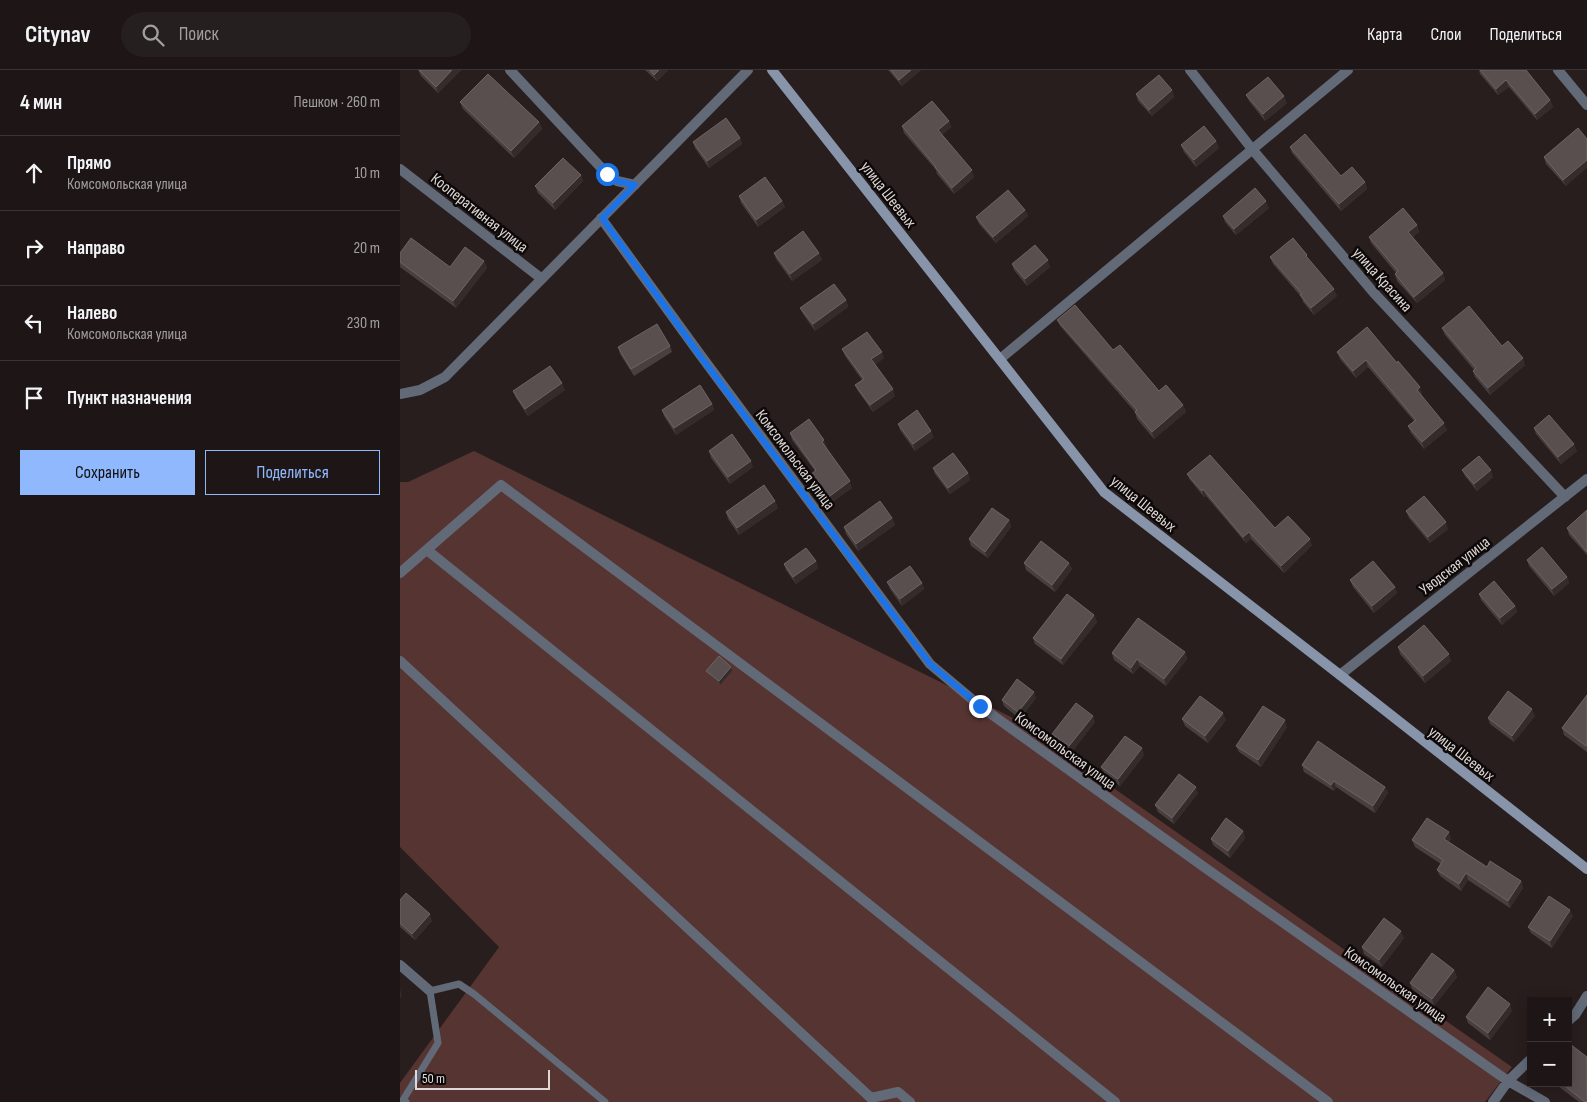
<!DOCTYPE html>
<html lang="ru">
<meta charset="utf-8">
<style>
:root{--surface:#1e1616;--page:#261f1f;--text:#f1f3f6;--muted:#a19fa1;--line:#3c3535;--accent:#8fb8fd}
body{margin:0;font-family:"Sofia Sans Condensed",sans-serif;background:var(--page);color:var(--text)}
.controls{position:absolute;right:15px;bottom:15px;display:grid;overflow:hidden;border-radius:0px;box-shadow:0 2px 12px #0003}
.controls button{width:45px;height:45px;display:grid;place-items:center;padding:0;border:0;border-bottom:1px solid var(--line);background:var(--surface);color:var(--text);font:25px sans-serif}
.scale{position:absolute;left:15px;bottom:12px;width:135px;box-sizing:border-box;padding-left:5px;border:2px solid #dfd8d7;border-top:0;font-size:14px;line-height:18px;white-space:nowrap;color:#dfd8d7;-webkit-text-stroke:4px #0e0909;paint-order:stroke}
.stop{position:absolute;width:15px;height:15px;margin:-11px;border:4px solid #1a73e8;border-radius:50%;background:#fff}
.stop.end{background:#1a73e8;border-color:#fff;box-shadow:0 1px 5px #0008}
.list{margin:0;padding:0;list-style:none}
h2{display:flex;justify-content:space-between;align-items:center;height:65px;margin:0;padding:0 20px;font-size:21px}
h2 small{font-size:16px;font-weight:400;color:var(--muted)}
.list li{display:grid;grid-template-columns:32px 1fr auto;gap:15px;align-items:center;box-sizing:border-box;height:75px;padding:0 20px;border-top:1px solid var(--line)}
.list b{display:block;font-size:19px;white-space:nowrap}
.list p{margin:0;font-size:16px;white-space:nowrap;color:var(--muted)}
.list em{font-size:16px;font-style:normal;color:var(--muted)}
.actions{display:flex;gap:10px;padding:15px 20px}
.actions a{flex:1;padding:11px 0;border:1px solid var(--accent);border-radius:0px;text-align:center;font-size:18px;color:var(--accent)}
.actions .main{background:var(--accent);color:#111}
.icon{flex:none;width:28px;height:28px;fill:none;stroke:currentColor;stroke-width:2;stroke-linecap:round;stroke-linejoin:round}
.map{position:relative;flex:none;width:1187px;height:1032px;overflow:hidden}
header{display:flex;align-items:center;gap:30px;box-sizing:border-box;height:70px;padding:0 25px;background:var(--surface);border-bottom:1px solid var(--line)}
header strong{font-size:24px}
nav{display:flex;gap:28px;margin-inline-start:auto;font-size:18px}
.search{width:350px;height:45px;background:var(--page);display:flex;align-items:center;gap:12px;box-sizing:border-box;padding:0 18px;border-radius:28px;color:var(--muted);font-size:19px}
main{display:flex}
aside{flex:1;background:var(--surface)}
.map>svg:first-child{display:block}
</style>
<header>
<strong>Citynav</strong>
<div class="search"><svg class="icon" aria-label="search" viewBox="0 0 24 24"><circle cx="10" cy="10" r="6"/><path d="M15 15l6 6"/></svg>Поиск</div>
<nav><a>Карта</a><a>Слои</a><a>Поделиться</a></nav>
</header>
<main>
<aside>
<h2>4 мин<small>Пешком · 260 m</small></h2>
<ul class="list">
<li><svg class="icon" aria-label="ahead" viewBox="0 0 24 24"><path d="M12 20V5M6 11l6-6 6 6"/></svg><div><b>Прямо</b><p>Комсомольская улица</p></div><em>10 m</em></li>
<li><svg class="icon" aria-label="right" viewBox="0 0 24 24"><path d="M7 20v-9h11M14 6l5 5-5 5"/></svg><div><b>Направо</b></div><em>20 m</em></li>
<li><svg class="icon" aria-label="left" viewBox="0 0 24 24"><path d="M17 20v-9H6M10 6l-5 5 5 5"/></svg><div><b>Налево</b><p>Комсомольская улица</p></div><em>230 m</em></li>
<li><svg class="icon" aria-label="arrive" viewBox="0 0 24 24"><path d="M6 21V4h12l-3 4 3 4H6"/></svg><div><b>Пункт назначения</b></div></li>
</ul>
<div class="actions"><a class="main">Сохранить</a><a>Поделиться</a></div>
</aside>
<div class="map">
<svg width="1187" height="1032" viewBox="0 0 1187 1032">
<rect width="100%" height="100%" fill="#281e1d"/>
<path fill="#553431" d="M74,381L615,649L1112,997L1085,1032H0V1013L99,877L0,777V412H8Z"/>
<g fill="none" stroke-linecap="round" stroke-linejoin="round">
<path stroke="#626a78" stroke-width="7" d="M6,1032L3,1030L38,973L30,921L59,914L74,924L205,1032"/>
<path stroke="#626a78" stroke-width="10" d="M110,0L207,104L217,111L235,115
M790,0L852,79L974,223L1165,427
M1158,0L1187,35
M0,99L142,209
M201,148L299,283L530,594L580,636L804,797L1108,1011L1145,1032
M600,289L948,0
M0,324L20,320L45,307L348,0
M27,480L715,1032
M0,503L101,415L928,1032
M0,591L471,1028L498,1022L510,1032
M940,605L1187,409
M0,895L30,921
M1168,951L1175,945L1187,926
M1093,1032L1108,1011L1131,989"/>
<path stroke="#8794aa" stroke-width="10" d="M372,0L704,422L940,605L1187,799"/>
</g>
<path fill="#493f3e" d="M18,0H61L38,23L21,6Z
M245,0H268L257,11Z
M488,0H521L502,16Z
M1079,0H1126L1150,30L1153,37L1137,50L1109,17L1098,25L1080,4Z
M772,20L774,27L752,46L738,31L736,24Z
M846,25L887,33L865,51L849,31Z
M60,32L139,52L142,59L114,88L63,39Z
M549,51L551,57L542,65L574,107L554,124L537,104L536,100L504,63L502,56Z
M1178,58L1166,116L1146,94L1144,87Z
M340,68L342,74L309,98L295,78L293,72Z
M816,71L819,78L796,97L784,82L781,75Z
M890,77L941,106L965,112L967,119L941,141L892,83Z
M181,105L183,111L155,140L138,123L135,116Z
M339,126L382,131L385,137L358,157L341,133Z
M869,138L836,165L825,152L823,146Z
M625,140L628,146L596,173L579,154L576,147Z
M1017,155L1019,162L1013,167L1043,203L1045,210L1017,233L997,211L995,204L996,203L971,173L969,167Z
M0,183L50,197L84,191L87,198L56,238L0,197Z
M374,183H419L422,190L392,211L376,189Z
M870,187L909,190L937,226L914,245L903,232L902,228L873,194Z
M612,194L650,197L627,216L614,200Z
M446,230L448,237L415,261L403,244L400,238Z
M657,250L759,321L783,335L786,342L754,369L737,349L735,342L660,256Z
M967,257L1022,324L1021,325L1047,360L1024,379L1011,363L1008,356L1014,351L968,297L956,308L940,289L937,282Z
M1042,258L1102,276L1125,295L1090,325L1075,307L1073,301L1074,300L1045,265Z
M270,276L272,282L234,306L220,284L218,277Z
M442,279L484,288L475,294L495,326L473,342L458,321L455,315L462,310L445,286Z
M165,320L128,346L116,328L113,321Z
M312,334L314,340L276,365L264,346L262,340Z
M498,354L534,367L515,381L500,360Z
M1134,358L1177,381L1161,394L1136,364Z
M390,363L427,377L426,378L452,418L428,435L411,412L409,406L415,401L392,370Z
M309,381L353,397L330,414L311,388Z
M533,398L568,403L570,410L550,424L535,404Z
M1062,400L1093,407L1077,421L1065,406Z
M787,404L875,458L912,475L884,503L851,469L846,473L806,426L804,427L790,410Z
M375,431L378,438L339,465L328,449L326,442Z
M1187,440V485L1169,465L1167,458Z
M1006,441L1048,459L1030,473L1009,448Z
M492,448L495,455L458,481L446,464L444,457Z
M609,450L611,457L588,488L571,476L569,469Z
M1127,490L1167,507L1169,513L1154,526L1129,496Z
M416,491L418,498L396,514L386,500L384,494Z
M624,493H669L672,499L655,522L626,500Z
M950,510L995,517L997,523L974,543L953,517Z
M487,512L522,513L524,519L502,536L490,519Z
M1079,524L1115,536L1117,542L1102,555L1081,530Z
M694,545L697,552L663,595L635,574L633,568Z
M998,577L1051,591L1025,613L1000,584Z
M785,582L787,589L766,616L740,596L733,604L714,590L712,583Z
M331,597L332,601L320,615L308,604L306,601Z
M1187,625V682L1164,665L1162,658Z
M636,628L620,649L604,636L602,630Z
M1135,646L1114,672L1090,654L1088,648Z
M782,649L826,650L808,673L785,656Z
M695,652L671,683L655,670L652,664Z
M887,657L861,697L839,682L836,676Z
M744,685L720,716L704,703L701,697Z
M902,695L985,717L988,723L975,743L936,717L934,721L904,702Z
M798,723L774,754L758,742L755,735Z
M843,761L845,768L830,788L813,775L811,769Z
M1051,769L1049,772L1087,797L1121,811L1123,818L1110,838L1068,810L1061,821L1040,806L1037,800L1041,794L1015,777L1012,770Z
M0,830L32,851L15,870L0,857Z
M1173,846L1152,878L1131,863L1128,857Z
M1004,868L982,897L964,884L962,877Z
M1054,900L1057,907L1034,936L1012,919L1010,913Z
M1112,941L1090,970L1068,953L1066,947Z
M1154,1013H1168L1187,1032H1179Z"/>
<path fill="#352b2a" d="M52,0H61L38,23L36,17Z
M259,0H268L257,11L254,5Z
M511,0H521L502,16L499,10Z
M1106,10L1109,17L1098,25L1096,19Z
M772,20L774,27L752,46L749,40Z
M884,26L887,33L865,51L863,44Z
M1150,30L1153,37L1137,50L1135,44Z
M549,51L551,57L540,67L538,60Z
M139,52L142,59L114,88L111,81Z
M340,68L342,74L309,98L307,91Z
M816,71L819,78L796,97L794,90Z
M1187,90V98L1166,116L1163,110Z
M572,100L574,107L554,124L552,118Z
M181,105L183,111L155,140L153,133Z
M965,112L967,119L941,141L939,134Z
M382,131L385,137L358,157L356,150Z
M866,131L869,138L836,165L834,159Z
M625,140L628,146L596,173L593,167Z
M1017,155L1019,162L1011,169L1008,162Z
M419,183L422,190L392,211L390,204Z
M648,190L650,197L627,216L625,209Z
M84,191L87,198L56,238L53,231Z
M1043,203L1045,210L1017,233L1014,227Z
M934,219L937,226L914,245L911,238Z
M446,230L448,237L415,261L413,254Z
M482,282L484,288L474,296L471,289Z
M1123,288L1125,295L1090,325L1088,318Z
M966,290L968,297L956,308L953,301Z
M162,313L165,320L128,346L125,339Z
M1020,317L1022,324L1019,326L1017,320Z
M493,319L495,326L473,342L470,335Z
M312,334L314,340L276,365L274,358Z
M783,335L786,342L754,369L752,362Z
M1044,353L1047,360L1024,379L1022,372Z
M531,361L534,367L515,381L513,374Z
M424,370L427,377L424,379L422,372Z
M1174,374L1177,381L1161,394L1158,387Z
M351,391L353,397L330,414L328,407Z
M1091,400L1093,407L1077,421L1074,414Z
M568,403L570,410L550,424L548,418Z
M450,411L452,418L428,435L426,429Z
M803,419L806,426L804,427L802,421Z
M375,431L378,438L339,465L337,458Z
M492,448L495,455L458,481L456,474Z
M609,450L611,457L588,488L585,482Z
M1046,452L1048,459L1030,473L1028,467Z
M849,462L851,469L846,473L843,467Z
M910,469L912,475L884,503L881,496Z
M416,491L418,498L396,514L393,507Z
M669,493L672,499L655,522L652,515Z
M1167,507L1169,513L1154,526L1152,519Z
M522,513L524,519L502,536L500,529Z
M995,517L997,523L974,543L972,536Z
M1115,536L1117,542L1102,555L1100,548Z
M694,545L697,552L663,595L661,589Z
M785,582L787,589L766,616L764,609Z
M1049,584L1051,591L1025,613L1023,606Z
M737,589L740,596L733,604L731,598Z
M331,597L332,601L320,615L319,611Z
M634,622L636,628L620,649L618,642Z
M1132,639L1135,646L1114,672L1112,666Z
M823,643L826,650L808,673L805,666Z
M693,646L695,652L671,683L669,676Z
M885,650L887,657L861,697L858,690Z
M742,678L744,685L720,716L718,709Z
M934,711L936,717L934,721L931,715Z
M796,717L798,723L774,754L772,748Z
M985,717L988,723L975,743L973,736Z
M843,761L845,768L830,788L828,781Z
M1049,762L1051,769L1047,775L1044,769Z
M1066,803L1068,810L1061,821L1059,814Z
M1121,811L1123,818L1110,838L1108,831Z
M1170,840L1173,846L1152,878L1150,871Z
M30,844L32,851L15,870L12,864Z
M1001,861L1004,868L982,897L979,890Z
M1054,900L1057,907L1034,936L1032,929Z
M0,919L2,926L0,928Z
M1110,934L1112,941L1090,970L1088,963Z"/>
<path fill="#594f4e" stroke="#6e6464" d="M19,0H52L36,17Z
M250,0H259L254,5Z
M491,0H511L499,10Z
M1080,0H1126L1150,30L1135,44L1106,10L1096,19Z
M88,4L139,52L111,81L60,32Z
M759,5L772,20L749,40L736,24Z
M868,7L884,26L863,44L846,25Z
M532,31L549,51L538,60L572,100L552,118L535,97H536L502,56Z
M326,48L340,68L307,91L293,72Z
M804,56L816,71L794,90L781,75Z
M1178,58L1187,69V90L1163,110L1144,87Z
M905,64L941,106L952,97L965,112L939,134L890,77Z
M163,88L181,105L153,133L135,116Z
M365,107L382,131L356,150L339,126Z
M855,118L866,131L834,159L823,146Z
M608,120L625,140L593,167L576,147Z
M1003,138L1017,155L1008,162L1043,203L1014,227L995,204L998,201L969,167Z
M403,161L419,183L390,204L374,183Z
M11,168L50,197L65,177L84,191L53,231L0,192V183Z
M893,168L907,185L906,186L934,219L911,238L900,225L902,224L870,187Z
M635,175L648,190L625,209L612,194Z
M434,214L446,230L413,254L400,238Z
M675,235L713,280L720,275L759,321L766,315L783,335L752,362L735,342L737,340L657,250Z
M1069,236L1102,276L1108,271L1123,288L1088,318L1073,301L1076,298L1042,258Z
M257,254L270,276L231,299L218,277Z
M967,257L997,293L998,291L1020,317L1017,320L1044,353L1022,372L1008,356L1016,350L966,290L953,301L937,282Z
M467,262L482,282L471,289L493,319L470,335L455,315L464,309L442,279Z
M150,296L162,313L125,339L113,321Z
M300,315L312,334L274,358L262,340Z
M517,340L531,361L513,374L498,354Z
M1149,345L1174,374L1158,387L1134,358Z
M409,349L424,370L422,372L450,411L426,429L409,406L416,400L390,363Z
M332,364L351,391L328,407L309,381Z
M553,383L568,403L548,418L533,398Z
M810,385L875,458L888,446L910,469L881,496L849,462L843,467L803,419L802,421L787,404Z
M1079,386L1091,400L1074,414L1062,400Z
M364,415L375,431L337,458L326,442Z
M1024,426L1046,452L1028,467L1006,441Z
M480,431L492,448L456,474L444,457Z
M592,438L609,450L585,482L569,469Z
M1187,440V482L1167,458Z
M641,471L669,493L652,515L624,493Z
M1142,477L1167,507L1152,519L1127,490Z
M406,478L416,491L393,507L384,494Z
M973,491L995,517L972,536L950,510Z
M510,496L522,513L500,529L487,512Z
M1094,511L1115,536L1100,548L1079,524Z
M667,524L694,545L661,589L633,568Z
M738,548L785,582L764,609L737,589L731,598L712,583Z
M1024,555L1049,584L1023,606L998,577Z
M319,586L331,597L319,611L306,601Z
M617,609L634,622L618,642L602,630Z
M1108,621L1132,639L1112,666L1088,648Z
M1187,625V675L1186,676L1162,658Z
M800,626L823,643L805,666L782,649Z
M676,633L693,646L669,676L652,664Z
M863,636L885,650L858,690L836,676Z
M725,666L742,678L718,709L701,697Z
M918,671L985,717L973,736L934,711L931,715L902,695Z
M779,704L796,717L772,748L755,735Z
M826,748L843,761L828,781L811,769Z
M1027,748L1049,762L1044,769L1087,797L1090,791L1121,811L1108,831L1066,803L1059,814L1037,800L1043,790L1012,770Z
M6,823L30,844L12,864L0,853V830Z
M1149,826L1170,840L1150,871L1128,857Z
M984,848L1001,861L979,890L962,877Z
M1032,883L1054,900L1032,929L1010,913Z
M1088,917L1110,934L1088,963L1066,947Z
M1170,974L1187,987V1032H1185L1161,1013H1168V977Z"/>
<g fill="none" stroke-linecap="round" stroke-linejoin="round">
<path stroke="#1a73e8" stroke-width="6" d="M207,104L217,111L235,115L202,148L298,283L530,594L580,636"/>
</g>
<g text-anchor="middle" stroke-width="5" stroke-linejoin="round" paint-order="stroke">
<g font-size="16" fill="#dfd8d7" stroke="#0e0909">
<text transform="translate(489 124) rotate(52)" y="6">улица Шеевых</text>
<text transform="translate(80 142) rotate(38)" y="6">Кооперативная улица</text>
<text transform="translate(983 209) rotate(48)" y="6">улица Красина</text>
<text transform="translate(396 389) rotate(53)" y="6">Комсомольская улица</text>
<text transform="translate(744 433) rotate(39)" y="6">улица Шеевых</text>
<text transform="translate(1054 495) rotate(-38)" y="6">Уводская улица</text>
<text transform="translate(666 680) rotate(36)" y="6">Комсомольская улица</text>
<text transform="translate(1062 683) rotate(38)" y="6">улица Шеевых</text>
<text transform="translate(996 914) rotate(35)" y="6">Комсомольская улица</text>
</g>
</g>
</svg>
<div class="controls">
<button>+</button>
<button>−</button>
</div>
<div class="scale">50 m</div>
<div class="stop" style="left:207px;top:104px"></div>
<div class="stop end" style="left:580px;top:636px"></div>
</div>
</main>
